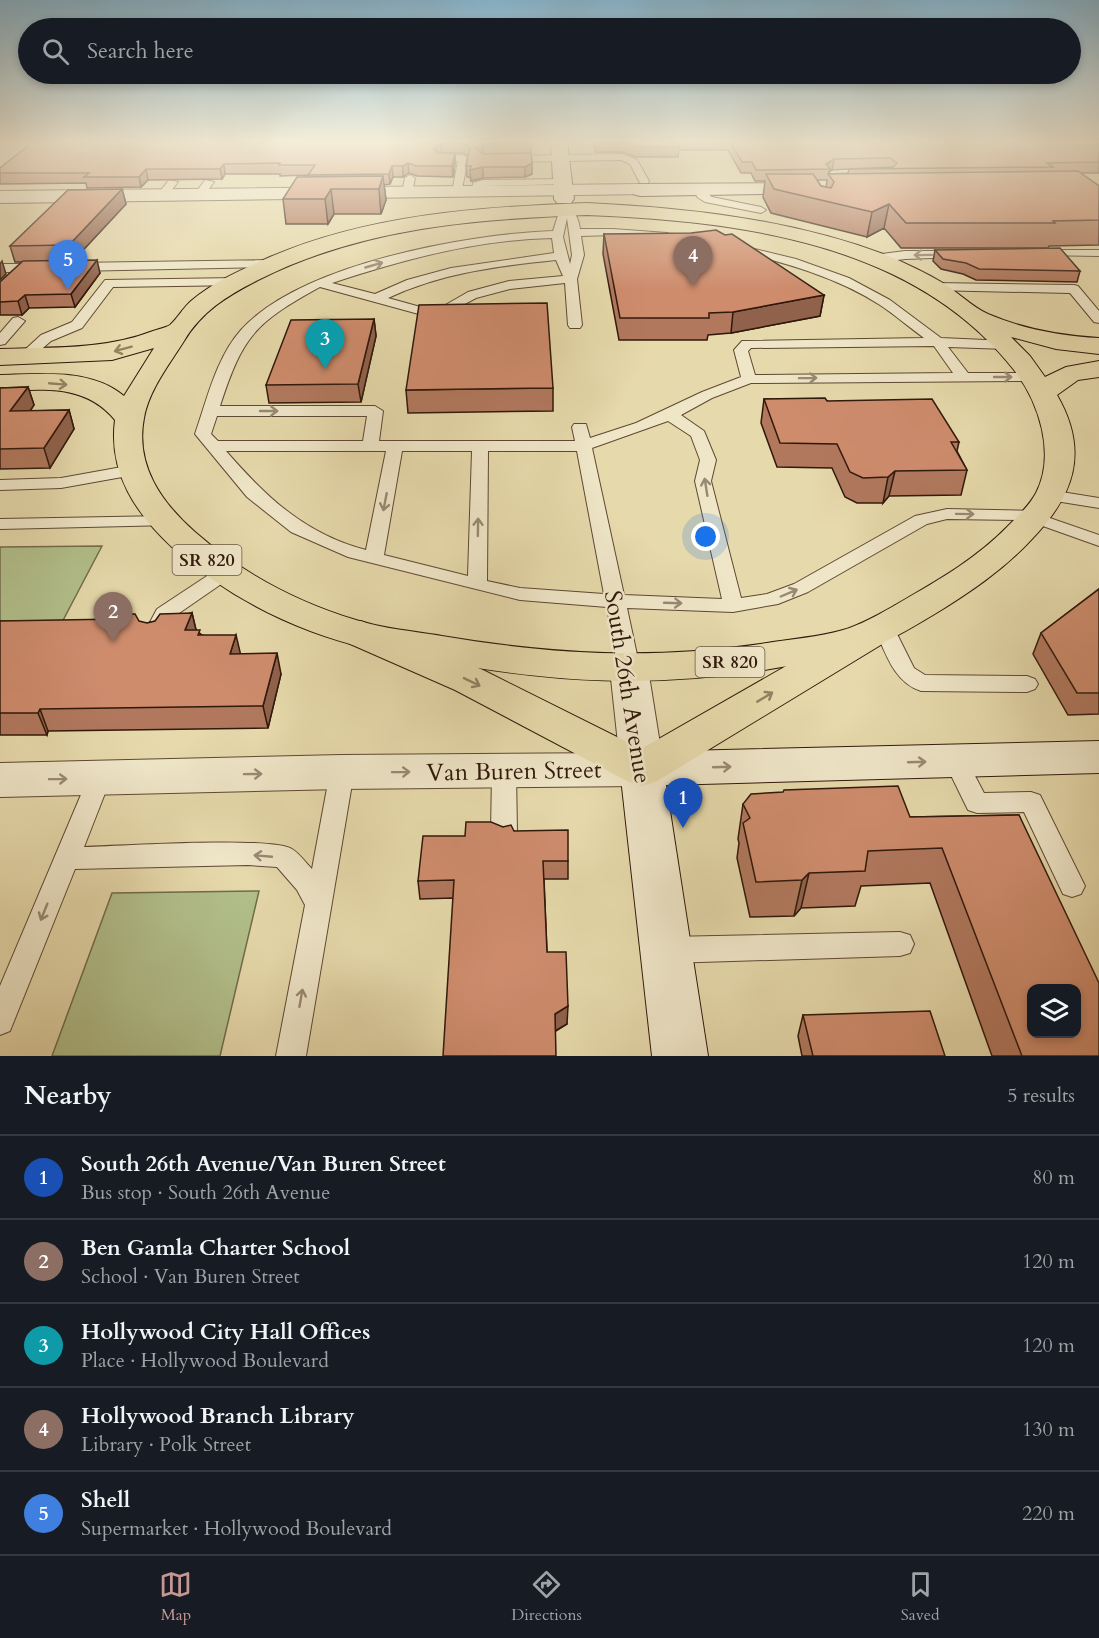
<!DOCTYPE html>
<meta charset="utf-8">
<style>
:root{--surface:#171b24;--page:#20242c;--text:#f1f3f6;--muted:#9ea1a6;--line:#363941;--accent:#c59692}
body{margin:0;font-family:Cardo,serif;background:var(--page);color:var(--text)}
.controls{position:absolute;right:18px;bottom:18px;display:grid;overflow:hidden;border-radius:12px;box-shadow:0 3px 9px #0003}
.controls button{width:54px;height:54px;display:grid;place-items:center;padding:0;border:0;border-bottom:2px solid var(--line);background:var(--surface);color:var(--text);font:30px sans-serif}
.you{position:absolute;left:706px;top:537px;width:21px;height:21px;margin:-15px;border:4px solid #fff;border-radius:50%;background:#1a73e8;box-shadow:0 0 0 9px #1a73e833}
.badge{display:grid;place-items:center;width:39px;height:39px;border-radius:50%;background:var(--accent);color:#fff;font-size:20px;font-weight:700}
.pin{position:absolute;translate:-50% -50px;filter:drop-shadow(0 2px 3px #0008)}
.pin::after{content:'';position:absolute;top:32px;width:21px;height:18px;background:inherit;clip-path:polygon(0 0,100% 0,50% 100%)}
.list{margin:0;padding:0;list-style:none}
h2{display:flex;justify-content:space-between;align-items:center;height:78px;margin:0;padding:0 24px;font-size:26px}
h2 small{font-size:20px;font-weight:400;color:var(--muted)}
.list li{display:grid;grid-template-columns:39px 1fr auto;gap:18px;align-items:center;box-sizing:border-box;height:84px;padding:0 24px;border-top:2px solid var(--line)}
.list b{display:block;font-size:22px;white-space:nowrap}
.list p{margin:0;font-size:20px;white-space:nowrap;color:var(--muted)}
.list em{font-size:20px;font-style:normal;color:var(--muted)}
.icon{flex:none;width:33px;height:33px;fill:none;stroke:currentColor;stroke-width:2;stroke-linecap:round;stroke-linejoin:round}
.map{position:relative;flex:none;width:1099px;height:1056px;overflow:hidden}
.search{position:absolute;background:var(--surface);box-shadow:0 3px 9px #0003;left:18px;right:18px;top:18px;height:66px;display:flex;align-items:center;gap:15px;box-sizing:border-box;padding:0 21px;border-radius:33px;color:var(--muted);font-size:22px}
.sheet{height:498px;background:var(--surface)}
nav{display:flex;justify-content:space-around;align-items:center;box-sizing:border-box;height:84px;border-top:2px solid var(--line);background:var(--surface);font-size:16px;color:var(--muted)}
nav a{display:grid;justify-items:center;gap:3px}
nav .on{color:var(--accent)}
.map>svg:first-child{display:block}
</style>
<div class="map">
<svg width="1099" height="1056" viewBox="0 0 1099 1056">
<rect width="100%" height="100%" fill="#e6d9ab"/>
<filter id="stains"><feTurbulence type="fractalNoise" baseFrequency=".00333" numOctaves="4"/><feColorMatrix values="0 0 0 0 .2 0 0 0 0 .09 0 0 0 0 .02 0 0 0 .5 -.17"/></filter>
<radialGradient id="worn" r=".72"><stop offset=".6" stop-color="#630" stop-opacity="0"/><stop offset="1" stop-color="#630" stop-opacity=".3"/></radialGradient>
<path fill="#b2c08b" stroke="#716c4b" stroke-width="1.5" d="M102,546L60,626L0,627V547Z
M259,891L220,1056H52L112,893Z"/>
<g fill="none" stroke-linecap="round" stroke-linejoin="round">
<g stroke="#5e4833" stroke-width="2">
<path id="lane" d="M622,154L637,160L649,181L648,183H640L630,164L621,160L509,162L504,159L509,156Z
M442,156L463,155L468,158L461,194L452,192L458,161H439L437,159Z
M410,175L415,178L412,193L407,196L402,193L405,178Z
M562,179L566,180V184L484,186L481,194L472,192L473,183L483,180Z
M169,180L178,182L166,197H158L157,195Z
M205,180L214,182L203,197H195L194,195Z
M700,187L712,197L761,207L766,210L761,213L705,202L697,197L695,190Z
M565,206C575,209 579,220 580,229H613L667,233L673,236L667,239L613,235L581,236L584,255L577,279L582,325L580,328H570L568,325L565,283L510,289L476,298L437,319L320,287C255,323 243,335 220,406H375L383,411L379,441H575L572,427L574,424H586L590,438L636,423L702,392L741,377L734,350L742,341L924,338C909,327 895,315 880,305C835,276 785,263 734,250L732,248L738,245L796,259L849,278L890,300L941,338L1008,341L1015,345L1008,349L948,347L968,373H1033L1040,377L1033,381L751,383L712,398L681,415L704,431L716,460L711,481L741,598L767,594L794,584L915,516L947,509L1042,511L1044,516L1099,535V546L1026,520L947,519L927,524L808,592L778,604L733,612L627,608L640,669L637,674L629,676L621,674L618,669L607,607L520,600L348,557L291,532L247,497L195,434C207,400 216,358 241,330C300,264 467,234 553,231L560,209ZM567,218L572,255L570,264L563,237ZM552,238L554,253L451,268L407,280L375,294L332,283C405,259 475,240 552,238ZM556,260L563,276L509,281L468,292L435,311L388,298C442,273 498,266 556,260ZM934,346L953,373L755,375L748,351L751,348ZM217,416H367L363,441H218L211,434ZM668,421L691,436L700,460L695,481L722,599L624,595L592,448ZM226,451H386L366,550C305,534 266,497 226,451ZM402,451H472L468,576L384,555ZM488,451H577L604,594L520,588L487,581Z
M1041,250H1099V256L1037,255L1035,253Z
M905,251H959L965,254L959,257L905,259L874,263L868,259L874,255Z
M270,260L276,264L274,267L74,271L68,267L74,263Z
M0,264H40L46,268L40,272H0Z
M236,278L240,279L242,282L240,285L113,287L82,328L51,341L29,360H19L17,357L41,335L72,322L105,280Z
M934,283L1074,285L1078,286L1099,311V323L1094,322L1070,293L930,290L928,287L930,284Z
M18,317L25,321L5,344L0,345V333L13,318Z
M133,465L141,470L139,474L61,488L0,490V480L61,478Z
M1049,490L1099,498V508L1043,499L1040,495L1043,491Z
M166,516L172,517L175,521L172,525L0,529V519Z
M223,568L230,570L233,574L230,578L172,618L160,640L153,642L146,640L143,635L157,609L216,570Z
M884,620L891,622L914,668L925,675L1027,676L1035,679L1038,684L1035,689L1027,692L921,691C893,682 885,651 874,627L877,622Z
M956,752L964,755L984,793L1031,792L1040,795L1085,886L1081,894L1072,897L1063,894L1024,812L977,813L968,810L944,761L948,755Z
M504,762L512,765L516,771L517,833L513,840L504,843L495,840L491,833L492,771L496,765Z
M342,763L350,766L354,772L306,1056H276L305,905L297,890L277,867L248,865L75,869L10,1031L0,1035V986L91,771L99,769L107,771L111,778L84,847C118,846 271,836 292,849C299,853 306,863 312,869L330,772L334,766Z
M900,932L910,935L914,944L910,953L900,956L668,963L658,959L654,950L658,941L668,937Z"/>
</g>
<g stroke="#5e4833" stroke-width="2">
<path id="street" d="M640,184L647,186L649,190L647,194L0,203V191Z
M629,655L643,659L648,669L664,769L657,781L642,786L342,789L0,797V763L342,755L619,753L610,669L615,659Z"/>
</g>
<g stroke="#30180b" stroke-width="2">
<path id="secondary" d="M551,142H567L574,199L571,203H557L554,199Z
M809,183L816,185L818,189L816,193L640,196L633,194L631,190L633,186L640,184Z
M1099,741V773L666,785L708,1056H652L620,769L627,757L642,752Z"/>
</g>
<g stroke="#30180b" stroke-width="2">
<path id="primary" d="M587,203C689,208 790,219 886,255C905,263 926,273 943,283C958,292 972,307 988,314C1023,329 1062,336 1099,338V354L1056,349L1011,337L1030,356L1045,377L1066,367L1099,361V377L1078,380L1057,395C1090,452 1074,496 1031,540C1002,571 969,593 933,615C909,629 887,643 861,651C831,659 801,664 770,669C650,688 556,683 437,661C415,657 392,655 370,649C297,632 230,599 174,549C136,514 108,473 115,420C84,383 43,390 0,391V375C39,374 91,368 124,396L154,348L112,360L0,365V349C51,347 104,350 153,331C158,329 165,328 170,325C177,319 183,308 191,301C213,282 243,269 270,257C370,214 480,207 587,203ZM587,215C738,221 914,242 1014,370C1039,402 1056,454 1036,493C1029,506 1018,516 1008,526C974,561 933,583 892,607C876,616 860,625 843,630C818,637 792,639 767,643C653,660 555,655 442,636C413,631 384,629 356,620C296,602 242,573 195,532C161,502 135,465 144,418C149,390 169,365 184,341C202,311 227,296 258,280C361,228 473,219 587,215Z"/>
</g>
<g stroke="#30180b" stroke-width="2">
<path id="highway" d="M361,621L483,670L641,749L858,625L871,621L884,625L890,634L884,643L657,781L642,786L627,781L455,690L348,643L342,634L348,625Z"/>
</g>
<use href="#lane" fill="#efe6c8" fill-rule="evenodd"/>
<use href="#street" fill="#efe6c8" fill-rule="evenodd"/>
<use href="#secondary" fill="#efe6c8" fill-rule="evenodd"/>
<use href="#primary" fill="#e6d9ab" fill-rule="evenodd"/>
<use href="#highway" fill="#e6d9ab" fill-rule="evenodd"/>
</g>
<path fill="#b1785e" stroke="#30180b" stroke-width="1.5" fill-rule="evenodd" d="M33,142H531L532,174L525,177L483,178L471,181L470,177H467L466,166L468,156L463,153H455V163L453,177L417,176L409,173L403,177H393L390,184L384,185L386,200L381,214H334L328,224H286L283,199L309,177V175L280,176V174H225L222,179L148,180L141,187L87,188L86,183L0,184V168Z
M594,142H1099V173H1080L1099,186V245L1049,246L1048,248H901L884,228L867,237L771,213L763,197L765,181H755L751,173H741L728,150H679L678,157H636L622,152H595ZM849,169L848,173L829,174V172L832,170ZM817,180H827L826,187L821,186Z
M122,189L126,204L73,261L100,273L75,307L29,308L22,315H0V282L22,262H15L10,246Z
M604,234L824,295L820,316L731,333L708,335L707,340H619L603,254Z
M935,250L1080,271L1077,282L976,280L963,274L941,269L933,261Z
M374,319L376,336L361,402L269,403L266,385Z
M28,387L34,405L30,411L69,410L74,429L50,468L0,469V388Z
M553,388V411L408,413L406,390Z
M764,399L827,401L959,442L957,451L967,470L961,495L889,496L883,503H857L845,497L832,468L777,467L761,423Z
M1099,589V714L1068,715L1033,654L1041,633Z
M192,613L196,630L202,635L281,674L268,728L48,731L47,735H0V621L147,623Z
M743,804L910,817L1019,815L1099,1056H992L930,883L861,886L855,906L801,908L794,916L750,917L737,858L739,843L738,839Z
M503,827L514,831L568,861V879H544L547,952L567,1024L556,1031L453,898L420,899L418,881L465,836Z
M803,1015L945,1056H802L798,1036Z"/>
<path fill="#90624c" stroke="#30180b" stroke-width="1.5" d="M441,144L442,154L435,159L434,149Z
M483,144V154L475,148Z
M455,153V163L453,177L452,166Z
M834,159L832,170L829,172L830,169L826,164Z
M408,163L409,173L403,177V166Z
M532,163V174L525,177V167Z
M224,164L225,174L222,179L220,169Z
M392,166L393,177L390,184L389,174Z
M483,167V178L471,181L470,170Z
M146,169L148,180L141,187L139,177Z
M383,176L386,200L381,214L379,189Z
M122,189L126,204L73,261L69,245Z
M331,189L334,214L328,224L325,199Z
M889,204L884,228L867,237L872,212Z
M97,260L100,273L75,307L71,294Z
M2,261L6,274L0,280V264Z
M25,295L29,308L22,315L18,301Z
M824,295L820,316L731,333L733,312Z
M374,319L376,336L361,402L358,384Z
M28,387L34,405L17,430L10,411Z
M69,410L74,429L50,468L44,448Z
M895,471L889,496L883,503L888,477Z
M192,613L197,634L185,630Z
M236,635L241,656L230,654Z
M277,653L281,674L268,728L263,706Z
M40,709L48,731L47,735L38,713Z
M809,873L801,908L794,916L802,880Z
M568,1006L567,1024L555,1031V1014Z"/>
<path fill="#ce8c6d" stroke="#30180b" stroke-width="1.5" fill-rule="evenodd" d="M33,142H531V143L483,144L475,148L483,154L531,153L532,163L525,167H483L470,170L471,166H466L470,147L462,143L441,144L434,149L438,153H455L452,166H416L408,163L403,166H392L389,174L308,175L315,165H279L280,163L224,164L220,169H146L139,177H84L89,173H0V168Z
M623,142H677L679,147H637Z
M730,142H1099V162L1047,163L1053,167L849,169L893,167L897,163L890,158L834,159L826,164L830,169L756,170L752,162H742Z
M1078,171L1099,186V220L1053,221L1055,223H906L889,204L872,212L774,189L766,174H813L821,186L831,188L834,182L828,174Z
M383,176L379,189H331L325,199H283L297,177Z
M122,189L69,245L10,246L68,190Z
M716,230L725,235L732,234L824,295L733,312L709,313V318H620L604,234L691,233Z
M1060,248L1080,271L979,269L966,263L943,259L935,250Z
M97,260L71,294L25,295L18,301L0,302V282L23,261Z
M547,303L553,388L406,390L419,305Z
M374,319L358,384L266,385L291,320Z
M28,387L10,411L69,410L44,448L0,449V388Z
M825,398L827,401L932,399L959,442H951L967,470L895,471L888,477L863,478L850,472L837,444L780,443L764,399Z
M1099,589V693H1077L1041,633Z
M192,613L185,630H200L198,635H236L230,654L277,653L263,706L40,709L38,713H0V621L118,619L120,614H135L139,621L147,623L155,621L160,614Z
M898,786L910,817L1019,815L1099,983V1056H1022L942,848L868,851L865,871L809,873L802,880L756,882L743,823L750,818L743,804L751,794L783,792L784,790ZM1032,988H1077V1034H1032Z
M466,822H491L503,827L511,825L514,831L568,830V861H543L547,952H566L568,1006L555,1014L556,1056H443L454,880L418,881L423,836H465Z
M930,1011L945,1056H813L803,1015Z"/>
<defs><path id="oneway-shaft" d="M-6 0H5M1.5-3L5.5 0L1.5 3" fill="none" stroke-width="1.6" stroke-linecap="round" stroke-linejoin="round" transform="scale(1.5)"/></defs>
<g stroke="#998973">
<use href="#oneway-shaft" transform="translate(923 255) rotate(179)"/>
<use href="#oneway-shaft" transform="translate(374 265) rotate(-16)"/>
<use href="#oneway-shaft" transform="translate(1003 377)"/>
<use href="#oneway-shaft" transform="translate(808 378) rotate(-1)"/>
<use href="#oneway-shaft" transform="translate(269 411)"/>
<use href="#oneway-shaft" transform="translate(706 487) rotate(-99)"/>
<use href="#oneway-shaft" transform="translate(385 502) rotate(101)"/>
<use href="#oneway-shaft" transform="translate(965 514) rotate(1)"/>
<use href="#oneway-shaft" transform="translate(478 527) rotate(-89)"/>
<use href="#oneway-shaft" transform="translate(789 593) rotate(-23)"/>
<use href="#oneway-shaft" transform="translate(673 603) rotate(2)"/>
<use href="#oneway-shaft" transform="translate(917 762) rotate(-2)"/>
<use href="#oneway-shaft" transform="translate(722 767) rotate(-2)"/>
<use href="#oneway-shaft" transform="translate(401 772) rotate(-1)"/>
<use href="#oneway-shaft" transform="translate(253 774) rotate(-1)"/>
<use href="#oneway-shaft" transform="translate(58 779) rotate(-1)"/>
<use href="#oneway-shaft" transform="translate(263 856) rotate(-175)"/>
<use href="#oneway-shaft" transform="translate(44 912) rotate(112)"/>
<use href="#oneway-shaft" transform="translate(301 998) rotate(-80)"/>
</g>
<g stroke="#948263">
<use href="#oneway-shaft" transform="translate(123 349) rotate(165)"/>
<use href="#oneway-shaft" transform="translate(58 384) rotate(5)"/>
<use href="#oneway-shaft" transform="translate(472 682) rotate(26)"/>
<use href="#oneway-shaft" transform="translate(765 697) rotate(-31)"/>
</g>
<linearGradient id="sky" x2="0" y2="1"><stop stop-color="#87b6cf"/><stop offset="0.49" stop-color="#f4eed9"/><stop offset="1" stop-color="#f4eed9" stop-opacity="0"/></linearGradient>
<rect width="1099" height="289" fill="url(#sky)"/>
<g text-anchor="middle" stroke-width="5" stroke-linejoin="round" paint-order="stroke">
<g fill="#efe6c8" stroke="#695644" stroke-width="1.5">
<rect x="172.5" y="545" width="69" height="30" rx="4.5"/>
<rect x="695.5" y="647" width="69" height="30" rx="4.5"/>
</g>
<g font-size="18" font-weight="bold" fill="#30180b">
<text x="207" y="566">SR 820</text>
<text x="730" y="668">SR 820</text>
</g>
<g font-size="24" fill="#30180b" stroke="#efe6c8">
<text transform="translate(628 687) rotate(81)" y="8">South 26th Avenue</text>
<text transform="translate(514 771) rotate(-1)" y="8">Van Buren Street</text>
</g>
</g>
<rect width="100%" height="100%" filter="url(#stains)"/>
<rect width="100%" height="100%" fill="url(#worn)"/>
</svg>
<div class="controls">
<button><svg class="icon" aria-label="layers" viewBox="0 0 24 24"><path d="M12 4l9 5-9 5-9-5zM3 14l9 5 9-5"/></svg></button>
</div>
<div class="you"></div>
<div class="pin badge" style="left:683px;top:828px;background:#1a4fb4">1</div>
<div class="pin badge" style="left:113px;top:642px;background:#8d6e63">2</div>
<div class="pin badge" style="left:325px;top:369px;background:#0f9aa8">3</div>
<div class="pin badge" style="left:693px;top:286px;background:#8d6e63">4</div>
<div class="pin badge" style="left:68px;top:290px;background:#3f7fe0">5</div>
<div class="search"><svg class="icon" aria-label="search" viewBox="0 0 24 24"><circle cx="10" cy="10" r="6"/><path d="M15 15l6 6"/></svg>Search here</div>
</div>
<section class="sheet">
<h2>Nearby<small>5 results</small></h2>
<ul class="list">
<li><span class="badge" style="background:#1a4fb4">1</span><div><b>South 26th Avenue/Van Buren Street</b><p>Bus stop · South 26th Avenue</p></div><em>80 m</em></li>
<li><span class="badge" style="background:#8d6e63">2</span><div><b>Ben Gamla Charter School</b><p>School · Van Buren Street</p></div><em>120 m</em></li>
<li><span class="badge" style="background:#0f9aa8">3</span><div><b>Hollywood City Hall Offices</b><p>Place · Hollywood Boulevard</p></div><em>120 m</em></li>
<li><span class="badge" style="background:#8d6e63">4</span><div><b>Hollywood Branch Library</b><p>Library · Polk Street</p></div><em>130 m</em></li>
<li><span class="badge" style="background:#3f7fe0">5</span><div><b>Shell</b><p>Supermarket · Hollywood Boulevard</p></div><em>220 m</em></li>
</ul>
</section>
<nav>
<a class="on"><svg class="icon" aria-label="map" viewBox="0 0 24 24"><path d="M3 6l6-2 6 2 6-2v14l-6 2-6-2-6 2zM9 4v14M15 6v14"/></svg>Map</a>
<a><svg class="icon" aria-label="directions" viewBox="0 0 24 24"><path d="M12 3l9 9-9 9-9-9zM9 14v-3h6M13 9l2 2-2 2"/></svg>Directions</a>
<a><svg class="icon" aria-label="saved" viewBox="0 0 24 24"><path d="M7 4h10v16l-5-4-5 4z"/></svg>Saved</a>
</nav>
